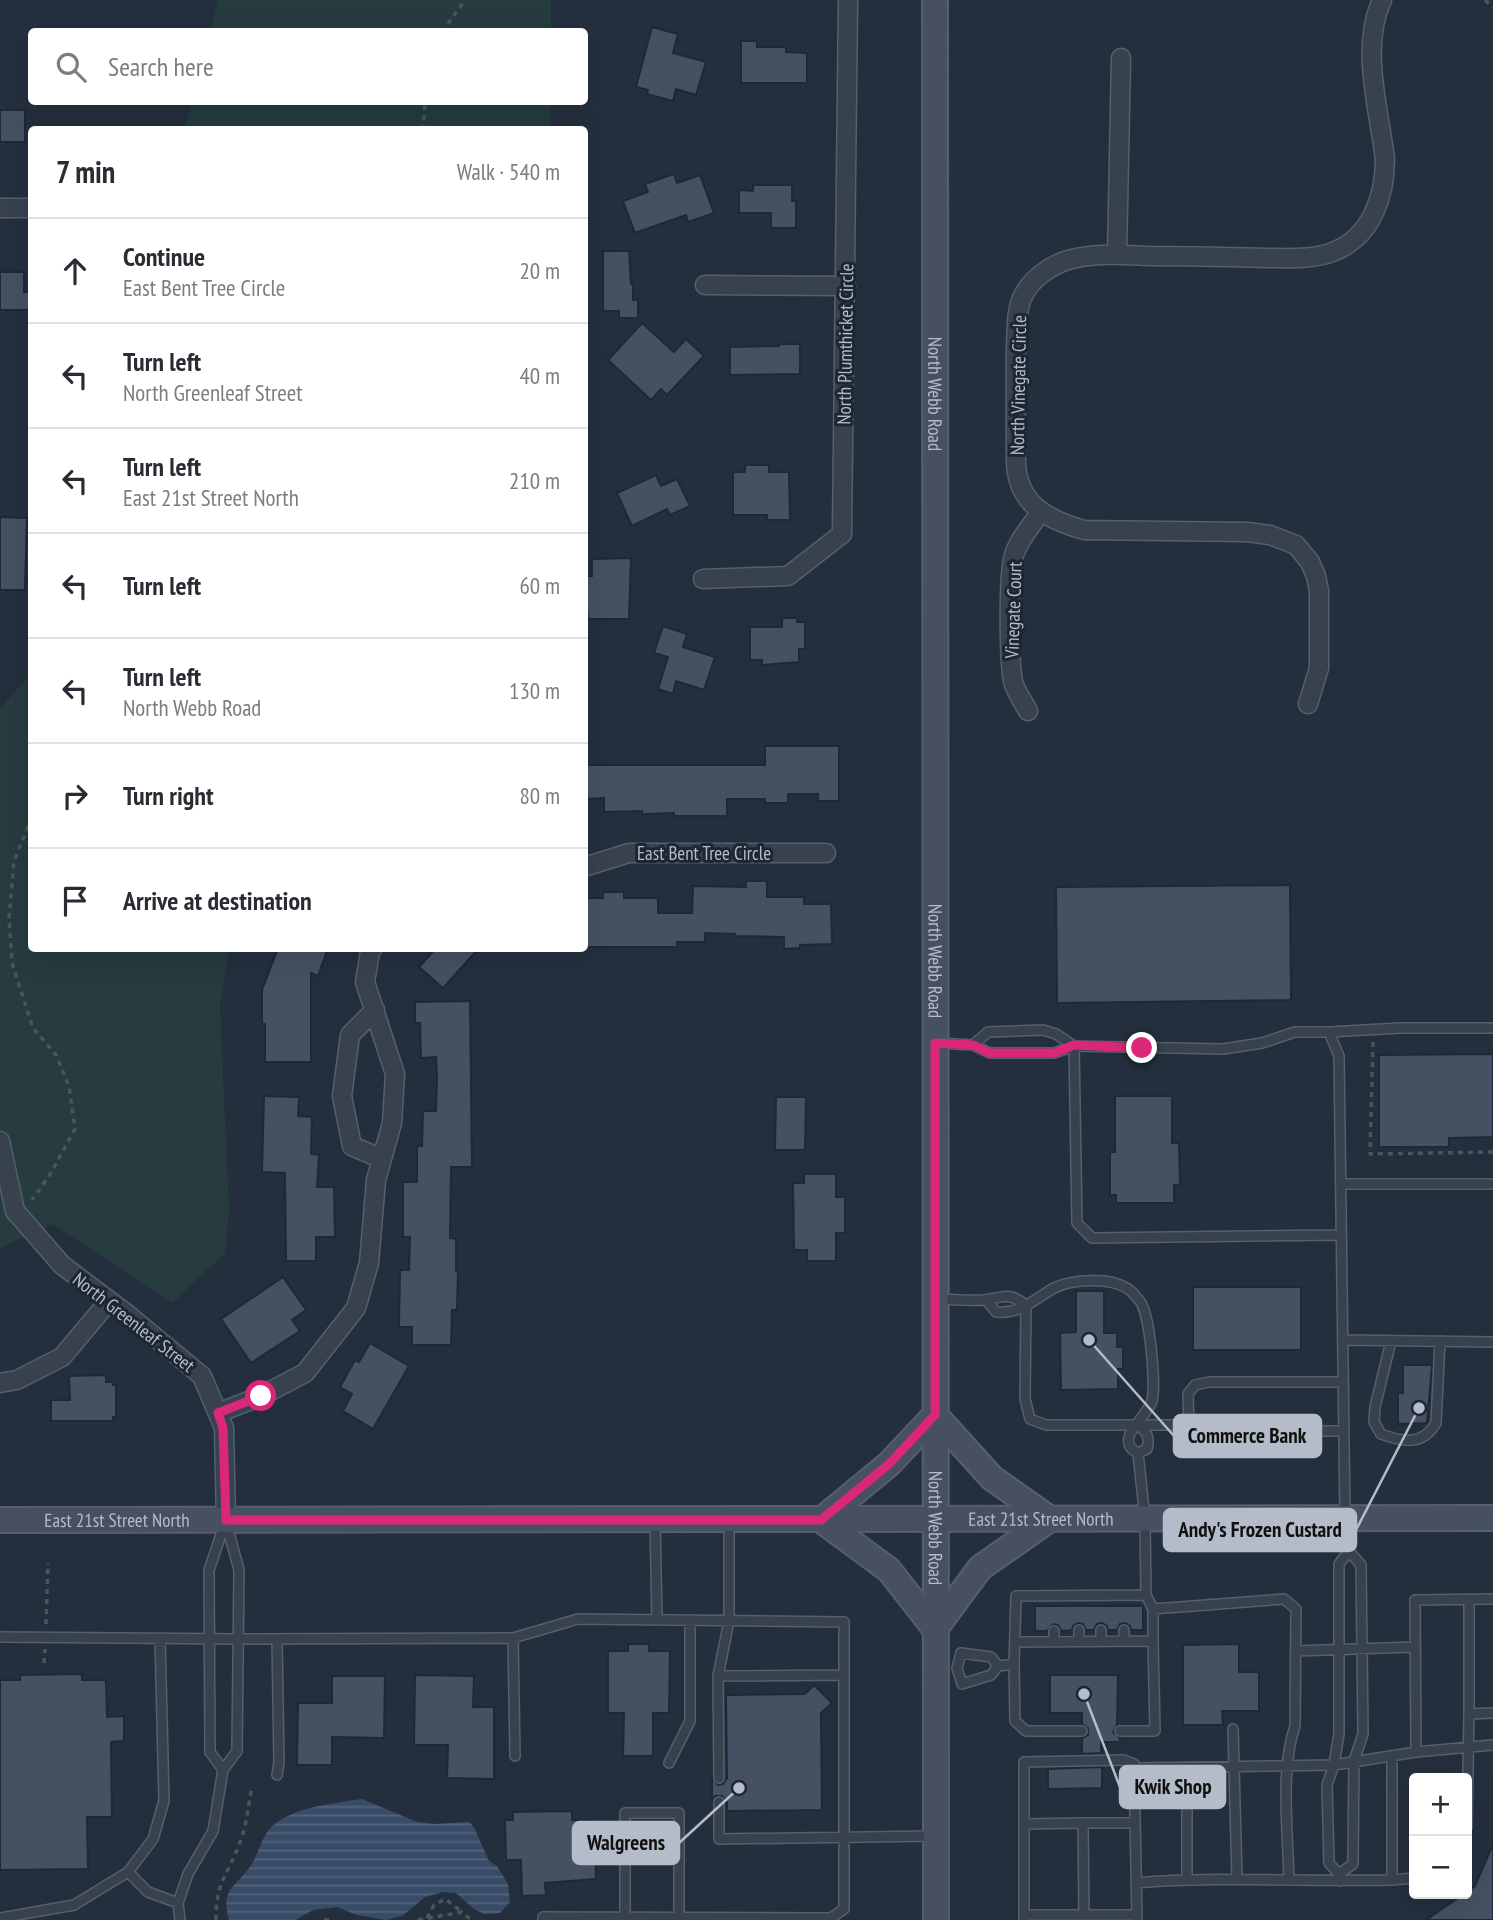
<!DOCTYPE html>
<meta charset="utf-8">
<style>
:root{--surface:#fff;--page:#f2f2f3;--text:#2b2b33;--muted:#7c7c81;--line:#e1e1e2}
body{margin:0;font-family:"PT Sans Narrow",sans-serif;background:var(--page);color:var(--text)}
.controls{position:absolute;right:21px;bottom:21px;display:grid;overflow:hidden;border-radius:7px;box-shadow:0 7px 28px #0002}
.controls button{width:63px;height:63px;display:grid;place-items:center;padding:0;border:0;border-bottom:2px solid var(--line);background:var(--surface);color:var(--text);font:35px sans-serif}
.stop{position:absolute;width:21px;height:21px;margin:-16px;border:5px solid #db2777;border-radius:50%;background:#fff}
.stop.end{background:#db2777;border-color:#fff;box-shadow:0 2px 7px #0008}
.list{margin:0;padding:0;list-style:none}
h2{display:flex;justify-content:space-between;align-items:center;height:91px;margin:0;padding:0 28px;font-size:30px}
h2 small{font-size:23px;font-weight:400;color:var(--muted)}
.list li{display:grid;grid-template-columns:46px 1fr auto;gap:21px;align-items:center;box-sizing:border-box;height:105px;padding:0 28px;border-top:2px solid var(--line)}
.list b{display:block;font-size:26px;white-space:nowrap}
.list p{margin:0;font-size:23px;white-space:nowrap;color:var(--muted)}
.list em{font-size:23px;font-style:normal;color:var(--muted)}
.icon{flex:none;width:38px;height:38px;fill:none;stroke:currentColor;stroke-width:2;stroke-linecap:round;stroke-linejoin:round}
.map{position:relative;flex:none;width:1493px;height:1920px;overflow:hidden}
.search{position:absolute;background:var(--surface);box-shadow:0 7px 28px #0002;left:28px;top:28px;width:560px;height:77px;display:flex;align-items:center;gap:18px;box-sizing:border-box;padding:0 24px;border-radius:7px;color:var(--muted);font-size:26px}
.panel{position:absolute;background:var(--surface);box-shadow:0 7px 28px #0002;left:28px;top:126px;width:560px;height:826px;border-radius:7px}
.map>svg:first-child{display:block}
</style>
<div class="map">
<svg width="1493" height="1920" viewBox="0 0 1493 1920">
<defs>
<pattern id="water-rules" width="6" height="5" patternUnits="userSpaceOnUse" patternTransform="scale(1.75)"><rect width="6" height="5" fill="#394c67"/><path d="M0 2.5h6" fill="none" stroke="#53647b"/></pattern>
</defs>
<rect width="100%" height="100%" fill="#242f3e"/>
<path fill="#263c3f" d="M218,0H551V31H210Z
M191,102H551L550,129H184Z
M31,673L32,948L230,949L220,1005L229,1209L225,1253L172,1303L52,1224L0,1248V709Z"/>
<path fill="url(#water-rules)" d="M362,1799L417,1822L435,1824L469,1822L474,1827L489,1861L497,1866L508,1884L510,1902L500,1913L484,1914L474,1909L456,1893L443,1892L425,1897L402,1916L386,1920L357,1915L337,1907L313,1910L295,1920H229C221,1890 232,1890 249,1868C257,1858 259,1845 266,1834C281,1808 335,1803 362,1799Z"/>
<path fill="#455162" stroke="#1f2835" stroke-width="2" d="M652,27L678,34L673,53L706,62L696,95L676,89L673,101L647,94L648,90L636,87Z
M741,41H757V47H786V52L807,53V83H741Z
M0,110H25V142H0Z
M674,174L677,183L700,175L714,213L688,222L686,215L635,233L623,201L648,192L645,184Z
M753,185H792V201H796V228H771V213H739V190L753,191Z
M603,251H629L631,284H633V300H638V318H619V311H603Z
M0,272H24V292H30V310H0Z
M642,323L674,352L686,339L704,356L667,395L661,389L651,400L608,360Z
M779,344H800V374L730,375V347L779,346Z
M745,465H769V472H789L790,520H767V515H733V472H745Z
M656,475L661,486L677,479L690,506L670,515L667,509L632,526L617,493Z
M0,517L27,518L25,590H0Z
M631,558L629,619H588L584,586L586,576H592V559Z
M782,618H797V622H805V649H799V662L762,665V660H750V627H782Z
M663,626L687,634L683,647L715,657L704,690L676,681L673,694L658,689L668,657L654,653Z
M765,746H839V801H818V794H788V803H765V799H727V816H674V813L642,814V811L604,812V798L585,799V765H765Z
M746,881H767V897H804V904H831L832,944L800,945V948L784,949V937L735,936V934L705,933V942H677V947H584V898H603V892H624V898H658V913H692L693,886L746,887Z
M1290,885L1291,1000L1057,1003L1056,887Z
M278,948H328L318,976L311,973V1062H265V1024H262V990Z
M436,948H479L443,988L419,967Z
M470,1001L472,1167H451L450,1238L456,1239V1271H458L457,1310H452L451,1345H412V1327H399L400,1270H409L410,1237H403V1182H417V1146H422L423,1111H436L437,1077L436,1057L421,1058L420,1023H415V1002Z
M1493,1054V1137L1449,1138V1147H1379V1055Z
M264,1096L299,1097L298,1116L312,1117L311,1154L319,1155L317,1187H334L335,1237H316V1261H286L285,1173L262,1172Z
M1115,1096H1172V1143H1179L1180,1185H1174V1203H1116V1195H1110V1152H1115Z
M776,1097H806L805,1150H775Z
M804,1174H836V1197H845V1233H836V1261H807V1250H794L793,1183H804Z
M283,1277L306,1310L292,1320L300,1331L251,1363L221,1319Z
M1193,1287H1301V1350H1193Z
M1076,1291H1104V1333H1117V1347H1123V1369H1118V1389L1061,1390L1060,1333L1076,1332Z
M370,1343L409,1366L373,1429L343,1411L352,1394L340,1387L355,1360L359,1362Z
M1403,1365H1432L1427,1423L1398,1424V1393H1403Z
M106,1375V1382H113V1385H116V1417H113V1421H51V1400H70L69,1376Z
M1035,1606H1143V1630H1131L1130,1626L1125,1623L1120,1624L1117,1630H1108L1107,1626L1102,1623L1097,1624L1094,1630H1086L1083,1624L1078,1623L1073,1626L1072,1630L1061,1631L1058,1625L1053,1624L1047,1631H1035Z
M628,1644H649V1651H670L669,1713H653V1756H623L624,1713H608V1651H628Z
M1239,1644V1672H1259V1711H1222L1223,1725H1183V1645Z
M82,1674V1680H106L107,1717L124,1716V1741L111,1742L112,1817H87L88,1869L0,1870V1680H20V1675Z
M415,1675L474,1676L473,1707H494V1779L447,1778L448,1745H414Z
M1050,1675H1118L1117,1725L1113,1732L1120,1738V1742H1101V1753L1082,1754V1738L1088,1735V1728L1082,1724V1713H1050Z
M332,1676H385L384,1738L332,1737V1765H297L298,1703H332Z
M814,1685L832,1703L821,1713L822,1810L727,1811V1802L722,1796H715L712,1802V1778L718,1785L723,1784L727,1778L726,1695L805,1694Z
M1102,1767V1788L1048,1789V1769Z
M572,1811V1820H595L596,1879L545,1883L546,1895L522,1896L521,1860H506L505,1820H513V1812Z
M1493,1844V1920H1426L1475,1886Z"/>
<g fill="none" stroke-linecap="round" stroke-linejoin="round">
<g stroke="#565f6c" stroke-width="12">
<path id="lane" d="M1329,1032L1400,1028H1493
M937,1043L973,1045L990,1053H1054L1074,1046L1223,1049L1262,1043L1295,1032H1329L1339,1056L1345,1517
M973,1045L988,1032L1043,1030L1056,1034L1074,1046
M1074,1046L1077,1223L1092,1238L1341,1235
M1341,1184H1493
M937,1299C952,1299 968,1301 983,1300C1003,1298 1008,1291 1026,1305
M986,1300L996,1312C1019,1315 1035,1299 1054,1288C1073,1279 1110,1277 1128,1289C1132,1291 1136,1297 1139,1300C1150,1311 1156,1385 1152,1401C1148,1413 1130,1429 1129,1437C1127,1446 1131,1449 1138,1453
M1026,1305L1025,1399L1030,1419L1046,1425H1189L1202,1431H1344
M1343,1340L1493,1342
M1391,1341L1375,1407L1374,1422L1381,1434C1402,1442 1423,1446 1436,1423L1440,1341
M1138,1425C1147,1432 1150,1437 1147,1449L1138,1453
M1189,1425L1188,1394L1195,1385L1209,1382H1343
M655,1520L657,1620
M1493,1599L1415,1600L1416,1752L1493,1745
M1469,1600V1714
M1153,1609L1284,1599L1296,1609L1295,1726C1280,1769 1288,1833 1289,1880
M1079,1630V1641
M1101,1630V1641
M1124,1630V1641
M0,1637L238,1639L513,1638L578,1619L844,1622V1909L831,1918L543,1917V1920
M513,1638L515,1756
M277,1639L279,1763L277,1775
M1054,1641V1631
M1015,1642L1153,1641V1609L1146,1595
M1296,1651L1415,1647
M1014,1664L1015,1721L1026,1731H1082
M998,1666L991,1657L961,1653L957,1668L962,1684L991,1675L998,1666L1014,1664L1016,1596L1146,1595L1145,1519L1138,1453
M718,1676L844,1675
M1233,1729L1237,1879
M1120,1731H1155L1153,1641
M1392,1756V1880L1414,1878
M669,1763L690,1721V1620
M1134,1768L1334,1765L1416,1752
M1187,1768V1879
M223,1770L210,1752L209,1570L225,1523
M719,1778L718,1676L729,1621V1521
M719,1802V1839L934,1836
M1083,1823H1135
M1024,1824L1083,1823L1084,1915
M1467,1828L1469,1714L1493,1713
M128,1872L148,1892L178,1903
M1339,1874L1353,1864L1354,1761L1363,1734L1361,1565L1349,1551
M1340,1881L1339,1874L1329,1863L1327,1785L1334,1765L1339,1734V1564L1349,1551V1521
M1136,1883C1222,1876 1307,1882 1392,1880
M1024,1915H1137
M625,1917V1813H679V1917
M0,1918L74,1905L128,1872L153,1839L164,1801L160,1638
M180,1920L178,1903L188,1874L213,1831L223,1770L237,1751L239,1570L226,1522
M1024,1920V1762L1124,1760L1134,1764L1137,1920"/>
</g>
<g stroke="#565f6c" stroke-width="21">
<path id="street" d="M0,208H31
M1117,255L1121,58
M705,285L846,286
M703,579L788,576L842,534L848,0
M1308,704L1319,668V591L1316,576L1310,562L1296,545L1270,535L1247,532L1084,530C1048,520 1017,504 1016,462C1016,423 1015,384 1016,345C1017,329 1016,312 1022,298C1030,280 1048,267 1065,261C1092,252 1123,255 1150,256C1189,256 1228,257 1267,258C1288,258 1315,260 1335,251C1372,236 1385,195 1385,159C1379,110 1360,46 1382,0
M1028,711C1023,701 1015,691 1013,681C1009,661 1008,573 1014,555C1019,539 1031,526 1040,513
M584,867L629,853H826
M375,1010L350,1035L342,1096L352,1146L382,1159
M0,1141L15,1211L62,1265L127,1314L202,1376L224,1428L226,1520
M0,1383L17,1380L62,1357L109,1301
M218,1413L261,1396L305,1373L356,1308L369,1263L376,1180L392,1123L395,1074L365,982L370,952L373,948"/>
</g>
<g stroke="#565f6c" stroke-width="28">
<g id="secondary">
<path id="s1" d="M935,0L936,1920"/>
<path d="M935,1415L992,1478L1050,1519L980,1568L935,1629L889,1570L821,1520L889,1464Z"/>
<path id="s2" d="M0,1520L1493,1518"/>
</g>
</g>
<path stroke="#44595c" stroke-width="3.5" stroke-dasharray="5 5" stroke-linecap="butt" d="M1485,0L1493,7
M442,32L465,0
M423,130L425,102
M32,817L14,861L9,919L12,963L33,1028L56,1055L69,1086L75,1129L51,1173L32,1200
M1373,1042L1370,1154L1493,1152
M46,1624L48,1563
M44,1663L45,1649
M427,1918L434,1905L445,1899L462,1912
M216,1920C215,1882 229,1874 240,1842C247,1825 248,1805 252,1787
M324,1920H331
M418,1920L462,1912L471,1920"/>
<use href="#lane" stroke="#38414e" stroke-width="9"/>
<use href="#street" stroke="#38414e" stroke-width="18"/>
<use href="#secondary" stroke="#465061" stroke-width="24"/>
</g>
<g fill="none" stroke-linecap="round" stroke-linejoin="round">
<path stroke="#db2777" stroke-width="9" d="M261,1396L218,1413L223,1428L226,1520H821L889,1464L935,1415V1043L973,1045L990,1053H1054L1074,1045L1142,1048"/>
</g>
<g text-anchor="middle" stroke-width="6" stroke-linejoin="round" paint-order="stroke">
<g font-size="19" fill="#b4bcc9" stroke="#1d2633">
<text transform="translate(845 344) rotate(-89)" y="7">North Plumthicket Circle</text>
<text transform="translate(1018 385) rotate(-89)" y="7">North Vinegate Circle</text>
<text dy="7" stroke="none"><textPath href="#s1" startOffset="394">North Webb Road</textPath></text>
<text transform="translate(1013 610) rotate(-88)" y="7">Vinegate Court</text>
<text x="704" y="860">East Bent Tree Circle</text>
<text dy="7" stroke="none"><textPath href="#s1" startOffset="961">North Webb Road</textPath></text>
<text transform="translate(134 1322) rotate(38)" y="7">North Greenleaf Street</text>
<text dy="7" stroke="none"><textPath href="#s2" startOffset="1041">East 21st Street North</textPath></text>
<text dy="7" stroke="none"><textPath href="#s2" startOffset="117">East 21st Street North</textPath></text>
<text dy="7" stroke="none"><textPath href="#s1" startOffset="1528">North Webb Road</textPath></text>
</g>
</g>
<path fill="none" stroke="#b4bcc9" stroke-width="2.5" d="M1089 1340L1174 1436M1419 1408L1356 1530M1084 1694L1120 1787M739 1788L679 1843"/>
<g fill="#b4bcc9" stroke="#1d2633" stroke-width="2.5">
<circle cx="1089" cy="1340" r="7"/>
<circle cx="1419" cy="1408" r="7"/>
<circle cx="1084" cy="1694" r="7"/>
<circle cx="739" cy="1788" r="7"/>
</g>
<g fill="#b4bcc9" stroke="#b4bcc9" stroke-width="2.5">
<rect x="1174" y="1415" width="147" height="42" rx="7"/>
<rect x="1164" y="1509" width="192" height="42" rx="7"/>
<rect x="1120" y="1766" width="105" height="42" rx="7"/>
<rect x="573" y="1822" width="106" height="42" rx="7"/>
</g>
<g font-size="21" text-anchor="middle" font-weight="bold" fill="#111">
<text x="1247" y="1443">Commerce Bank</text>
<text x="1260" y="1537">Andy's Frozen Custard</text>
<text x="1173" y="1794">Kwik Shop</text>
<text x="626" y="1850">Walgreens</text>
</g>
</svg>
<div class="controls">
<button>+</button>
<button>−</button>
</div>
<div class="stop" style="left:261px;top:1396px"></div>
<div class="stop end" style="left:1142px;top:1048px"></div>
<div class="search"><svg class="icon" aria-label="search" viewBox="0 0 24 24"><circle cx="10" cy="10" r="6"/><path d="M15 15l6 6"/></svg>Search here</div>
<section class="panel">
<h2>7 min<small>Walk · 540 m</small></h2>
<ul class="list">
<li><svg class="icon" aria-label="ahead" viewBox="0 0 24 24"><path d="M12 20V5M6 11l6-6 6 6"/></svg><div><b>Continue</b><p>East Bent Tree Circle</p></div><em>20 m</em></li>
<li><svg class="icon" aria-label="left" viewBox="0 0 24 24"><path d="M17 20v-9H6M10 6l-5 5 5 5"/></svg><div><b>Turn left</b><p>North Greenleaf Street</p></div><em>40 m</em></li>
<li><svg class="icon" aria-label="left" viewBox="0 0 24 24"><path d="M17 20v-9H6M10 6l-5 5 5 5"/></svg><div><b>Turn left</b><p>East 21st Street North</p></div><em>210 m</em></li>
<li><svg class="icon" aria-label="left" viewBox="0 0 24 24"><path d="M17 20v-9H6M10 6l-5 5 5 5"/></svg><div><b>Turn left</b></div><em>60 m</em></li>
<li><svg class="icon" aria-label="left" viewBox="0 0 24 24"><path d="M17 20v-9H6M10 6l-5 5 5 5"/></svg><div><b>Turn left</b><p>North Webb Road</p></div><em>130 m</em></li>
<li><svg class="icon" aria-label="right" viewBox="0 0 24 24"><path d="M7 20v-9h11M14 6l5 5-5 5"/></svg><div><b>Turn right</b></div><em>80 m</em></li>
<li><svg class="icon" aria-label="arrive" viewBox="0 0 24 24"><path d="M6 21V4h12l-3 4 3 4H6"/></svg><div><b>Arrive at destination</b></div></li>
</ul>
</section>
</div>
